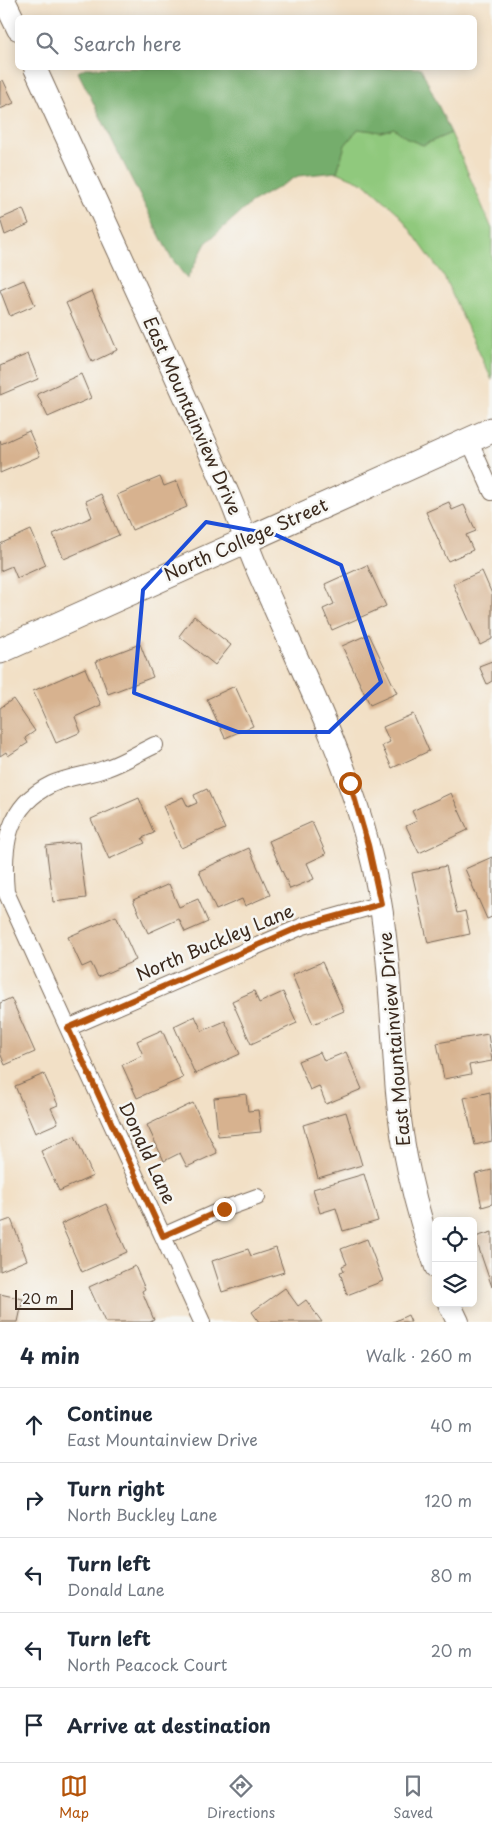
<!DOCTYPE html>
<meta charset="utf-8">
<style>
:root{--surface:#fff;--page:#f6f6f7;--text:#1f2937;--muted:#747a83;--line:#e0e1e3;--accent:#b45309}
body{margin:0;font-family:"Playpen Sans",sans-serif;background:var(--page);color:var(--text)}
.controls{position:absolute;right:15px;bottom:15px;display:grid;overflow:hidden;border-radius:8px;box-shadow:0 2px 12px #0003}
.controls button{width:45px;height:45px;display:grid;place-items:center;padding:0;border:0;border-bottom:1px solid var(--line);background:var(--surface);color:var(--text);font:25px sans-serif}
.scale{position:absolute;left:15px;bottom:12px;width:58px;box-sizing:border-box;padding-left:5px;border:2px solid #3b2a1e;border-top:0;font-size:14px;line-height:18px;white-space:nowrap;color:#3b2a1e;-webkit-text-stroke:4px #f6f6f2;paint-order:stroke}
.stop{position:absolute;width:15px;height:15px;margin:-11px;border:4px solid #b45309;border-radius:50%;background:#fff}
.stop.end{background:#b45309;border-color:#fff;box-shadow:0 1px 5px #0008}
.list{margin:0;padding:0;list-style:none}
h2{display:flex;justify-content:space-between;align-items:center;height:65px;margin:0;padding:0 20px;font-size:21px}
h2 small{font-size:16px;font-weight:400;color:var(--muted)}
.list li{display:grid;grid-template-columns:32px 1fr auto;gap:15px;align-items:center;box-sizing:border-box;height:75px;padding:0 20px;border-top:1px solid var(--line)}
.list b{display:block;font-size:19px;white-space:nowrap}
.list p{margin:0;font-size:16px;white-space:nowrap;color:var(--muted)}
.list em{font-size:16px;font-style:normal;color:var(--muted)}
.icon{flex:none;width:28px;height:28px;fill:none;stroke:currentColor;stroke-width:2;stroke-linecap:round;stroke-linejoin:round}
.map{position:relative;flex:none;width:492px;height:1322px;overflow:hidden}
.search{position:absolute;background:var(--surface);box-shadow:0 2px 12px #0003;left:15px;right:15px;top:15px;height:55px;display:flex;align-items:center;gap:12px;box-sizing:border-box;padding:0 18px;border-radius:8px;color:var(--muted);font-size:19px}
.sheet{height:440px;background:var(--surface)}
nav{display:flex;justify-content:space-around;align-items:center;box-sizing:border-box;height:70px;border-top:1px solid var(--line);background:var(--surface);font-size:14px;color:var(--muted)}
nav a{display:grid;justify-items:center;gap:2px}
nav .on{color:var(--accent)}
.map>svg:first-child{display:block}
</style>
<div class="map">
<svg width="492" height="1322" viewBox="0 0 492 1322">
<rect width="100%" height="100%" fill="#f6f6f2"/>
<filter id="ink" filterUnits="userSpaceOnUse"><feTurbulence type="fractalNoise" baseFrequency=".02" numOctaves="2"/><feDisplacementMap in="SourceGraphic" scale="10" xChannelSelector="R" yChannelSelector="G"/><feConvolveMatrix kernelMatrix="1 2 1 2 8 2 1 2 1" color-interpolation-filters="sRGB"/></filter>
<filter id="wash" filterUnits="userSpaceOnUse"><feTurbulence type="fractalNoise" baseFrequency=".0096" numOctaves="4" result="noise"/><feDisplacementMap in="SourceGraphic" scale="20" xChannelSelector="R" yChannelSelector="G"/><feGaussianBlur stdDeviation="1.12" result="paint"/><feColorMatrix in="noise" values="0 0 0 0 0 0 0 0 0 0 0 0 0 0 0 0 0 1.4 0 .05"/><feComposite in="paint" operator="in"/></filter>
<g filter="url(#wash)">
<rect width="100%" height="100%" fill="#f2e0c6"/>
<path fill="#90c97d" stroke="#667a4e" d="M394,128L408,139L423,145L451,133L492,229V380L444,277L398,213L366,184L337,172L345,145L358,129L381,132Z"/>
<path fill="#74ad6c" stroke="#586c45" d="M85,68H421L451,133L423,145L408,139L394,128L381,132L358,129L345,145L337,172L298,176L251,203L206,243L187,279L170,256L78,72Z"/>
<g id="blocks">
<path fill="#d7b28f" d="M3,80L14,103L0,109V82Z
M23,209L29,224L5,235L0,219Z
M24,280L35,305L10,316L0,290Z
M92,291L117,350L92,362L66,303Z
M28,354L38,379L0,395V366Z
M81,374L91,398L48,417L37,394Z
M29,431L40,456L0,473V440L1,444Z
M160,477L164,486L177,481L187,507L132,530L117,495Z
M101,494L119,535L64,559L53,534L92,517L86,501Z
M449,502L452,510L464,505L476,531L466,535L473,550L448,561L426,512Z
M31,530L46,565L17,578L12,566L0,571V544Z
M367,565L386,606L332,630L323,609L334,604L325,584Z
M482,571L492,594V639L480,645L453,584Z
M194,616L231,645L215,665L179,636Z
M369,634L397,693L370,705L342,646Z
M140,644L153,677L108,694L96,661Z
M492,661V681L487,684L479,666Z
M85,668L101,705L75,717L81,732L56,743L33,691Z
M235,686L253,726L225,738L207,699Z
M13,699L35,731L25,738L28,743L8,756L6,752L0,756V708Z
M413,714L429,751L392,768L382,746L390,742L383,727Z
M207,789L225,829L181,848L163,806L183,797L188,807L197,803L194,795Z
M451,793L468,830L419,853L406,826L417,821L412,811Z
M139,798L154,833L142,838L145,843L109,859L91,819Z
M312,822L326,854L307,863L314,879L290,889L269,841Z
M79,842L86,898L53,902L46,846Z
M249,848L270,895L245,906L242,899L216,910L199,871Z
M492,857V917L487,919L465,869Z
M446,866L457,913L465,911L470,934L428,943L412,873Z
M169,884L179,907L198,899L208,922L185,932L179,919L148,933L133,900Z
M116,916L136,960L98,977L91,963L82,967L68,937Z
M322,962L344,1011L313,1024L292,975Z
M254,991L259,1003L283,992L297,1023L251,1044L232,1001Z
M11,998L35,1052L5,1065L0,1053V1003Z
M195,1016L202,1031L225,1021L240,1054L195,1074L174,1026Z
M162,1030L183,1078L137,1098L122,1065L143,1055L137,1041Z
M488,1034L492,1061L469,1065L471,1074L444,1079L437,1043Z
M320,1052L324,1061L346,1052L362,1089L326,1104L319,1086L310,1090L298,1061Z
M44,1074L58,1105L51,1108L58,1123L35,1133L15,1086Z
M490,1092L492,1141L475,1145L464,1098Z
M246,1094L248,1111L258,1110L261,1132L218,1136L214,1098Z
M193,1103L217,1153L187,1167L180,1153L164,1161L147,1125Z
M346,1112L362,1165L318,1178L303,1125Z
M75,1136L93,1176L59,1191L41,1151Z
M492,1170V1204L482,1207L475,1174Z
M364,1174L378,1221L343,1231L336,1208L320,1213L313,1189Z
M106,1204L127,1252L82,1272L61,1224Z
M11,1219L27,1260L0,1271V1223Z
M492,1232V1287L475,1237Z
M367,1239L383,1281L347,1295L340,1272L344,1271L342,1266L347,1264L341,1249Z
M276,1248L284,1272L222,1292L212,1261L248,1249L251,1256Z
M135,1266L145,1289L142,1291L154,1320L150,1322H105L89,1287Z
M285,1288L298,1306L306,1300L322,1322H259L252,1312Z
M0,1294L23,1299L18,1322H0Z
M408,1315L411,1322H393Z"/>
</g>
</g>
<g filter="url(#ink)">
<use href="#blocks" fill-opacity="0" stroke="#7b6a59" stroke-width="1"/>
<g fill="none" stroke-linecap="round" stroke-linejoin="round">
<g stroke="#7b6a59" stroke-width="18">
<path id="street" d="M469,440L492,492
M155,745C140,752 124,762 107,768C90,775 69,776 52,784C6,806 2,847 6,892L202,1322
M68,1028L303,926L381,904
M163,1236L224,1209L257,1197"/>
</g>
<g stroke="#7b6a59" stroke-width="24">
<path id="secondary" d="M4,0L18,29
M35,68C99,209 166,351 228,494C239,519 247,546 258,571C297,661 343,749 368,844C390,926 390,1009 397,1092C402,1152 416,1210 436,1267
M449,1303L458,1322"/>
</g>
<g stroke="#7b6a59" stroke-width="27">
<path id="primary" d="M0,651L492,430"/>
</g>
<use href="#street" stroke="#fff" stroke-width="16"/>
<use href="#secondary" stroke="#fff" stroke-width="22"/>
<use href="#primary" stroke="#fff" stroke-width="25"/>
</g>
</g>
<g fill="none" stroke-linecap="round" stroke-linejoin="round" filter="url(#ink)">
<path stroke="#b45309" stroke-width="6" d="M224,1209L163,1236L68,1028L302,926L381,904L368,845L350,783"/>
</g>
<path fill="none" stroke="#1d4ed8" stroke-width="4" stroke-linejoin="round" d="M206,522L276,535L341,565L381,682L329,732H238L134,693L143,590Z"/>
<g text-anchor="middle" stroke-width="5" stroke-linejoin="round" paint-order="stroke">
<g font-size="18" fill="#3b2a1e" stroke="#f6f6f2">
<text transform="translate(192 416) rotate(66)" y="6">East Mountainview Drive</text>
<text transform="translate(246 540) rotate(-24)" y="6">North College Street</text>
<text transform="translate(215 943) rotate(-23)" y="6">North Buckley Lane</text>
<text transform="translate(395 1039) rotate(-95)" y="6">East Mountainview Drive</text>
<text transform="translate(147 1153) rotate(65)" y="6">Donald Lane</text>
</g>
</g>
</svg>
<div class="controls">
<button><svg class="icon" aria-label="locate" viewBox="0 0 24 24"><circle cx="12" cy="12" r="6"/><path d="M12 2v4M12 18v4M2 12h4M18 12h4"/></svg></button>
<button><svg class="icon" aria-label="layers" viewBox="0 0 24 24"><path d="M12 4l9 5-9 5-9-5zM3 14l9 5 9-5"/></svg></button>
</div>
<div class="scale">20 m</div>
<div class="stop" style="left:350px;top:783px"></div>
<div class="stop end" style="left:224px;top:1209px"></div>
<div class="search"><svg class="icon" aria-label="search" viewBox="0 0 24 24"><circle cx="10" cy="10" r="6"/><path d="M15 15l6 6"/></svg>Search here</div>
</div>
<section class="sheet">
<h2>4 min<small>Walk · 260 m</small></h2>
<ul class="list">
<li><svg class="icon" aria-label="ahead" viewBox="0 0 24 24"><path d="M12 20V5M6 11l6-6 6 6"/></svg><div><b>Continue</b><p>East Mountainview Drive</p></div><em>40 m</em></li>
<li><svg class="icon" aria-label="right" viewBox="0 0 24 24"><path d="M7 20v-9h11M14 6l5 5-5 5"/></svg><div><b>Turn right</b><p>North Buckley Lane</p></div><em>120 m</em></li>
<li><svg class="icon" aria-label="left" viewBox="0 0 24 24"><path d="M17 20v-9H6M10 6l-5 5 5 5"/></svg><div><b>Turn left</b><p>Donald Lane</p></div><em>80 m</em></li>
<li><svg class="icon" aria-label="left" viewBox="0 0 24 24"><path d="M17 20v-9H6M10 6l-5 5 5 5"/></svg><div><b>Turn left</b><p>North Peacock Court</p></div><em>20 m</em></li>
<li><svg class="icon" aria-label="arrive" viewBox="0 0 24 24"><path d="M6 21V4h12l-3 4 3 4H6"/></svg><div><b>Arrive at destination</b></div></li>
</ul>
</section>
<nav>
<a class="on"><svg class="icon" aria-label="map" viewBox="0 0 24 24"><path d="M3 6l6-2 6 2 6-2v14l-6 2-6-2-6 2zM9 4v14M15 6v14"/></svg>Map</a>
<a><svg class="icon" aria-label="directions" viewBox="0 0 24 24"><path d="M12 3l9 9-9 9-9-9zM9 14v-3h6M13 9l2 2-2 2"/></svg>Directions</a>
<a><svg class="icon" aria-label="saved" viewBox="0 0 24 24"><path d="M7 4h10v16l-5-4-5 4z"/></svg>Saved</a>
</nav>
